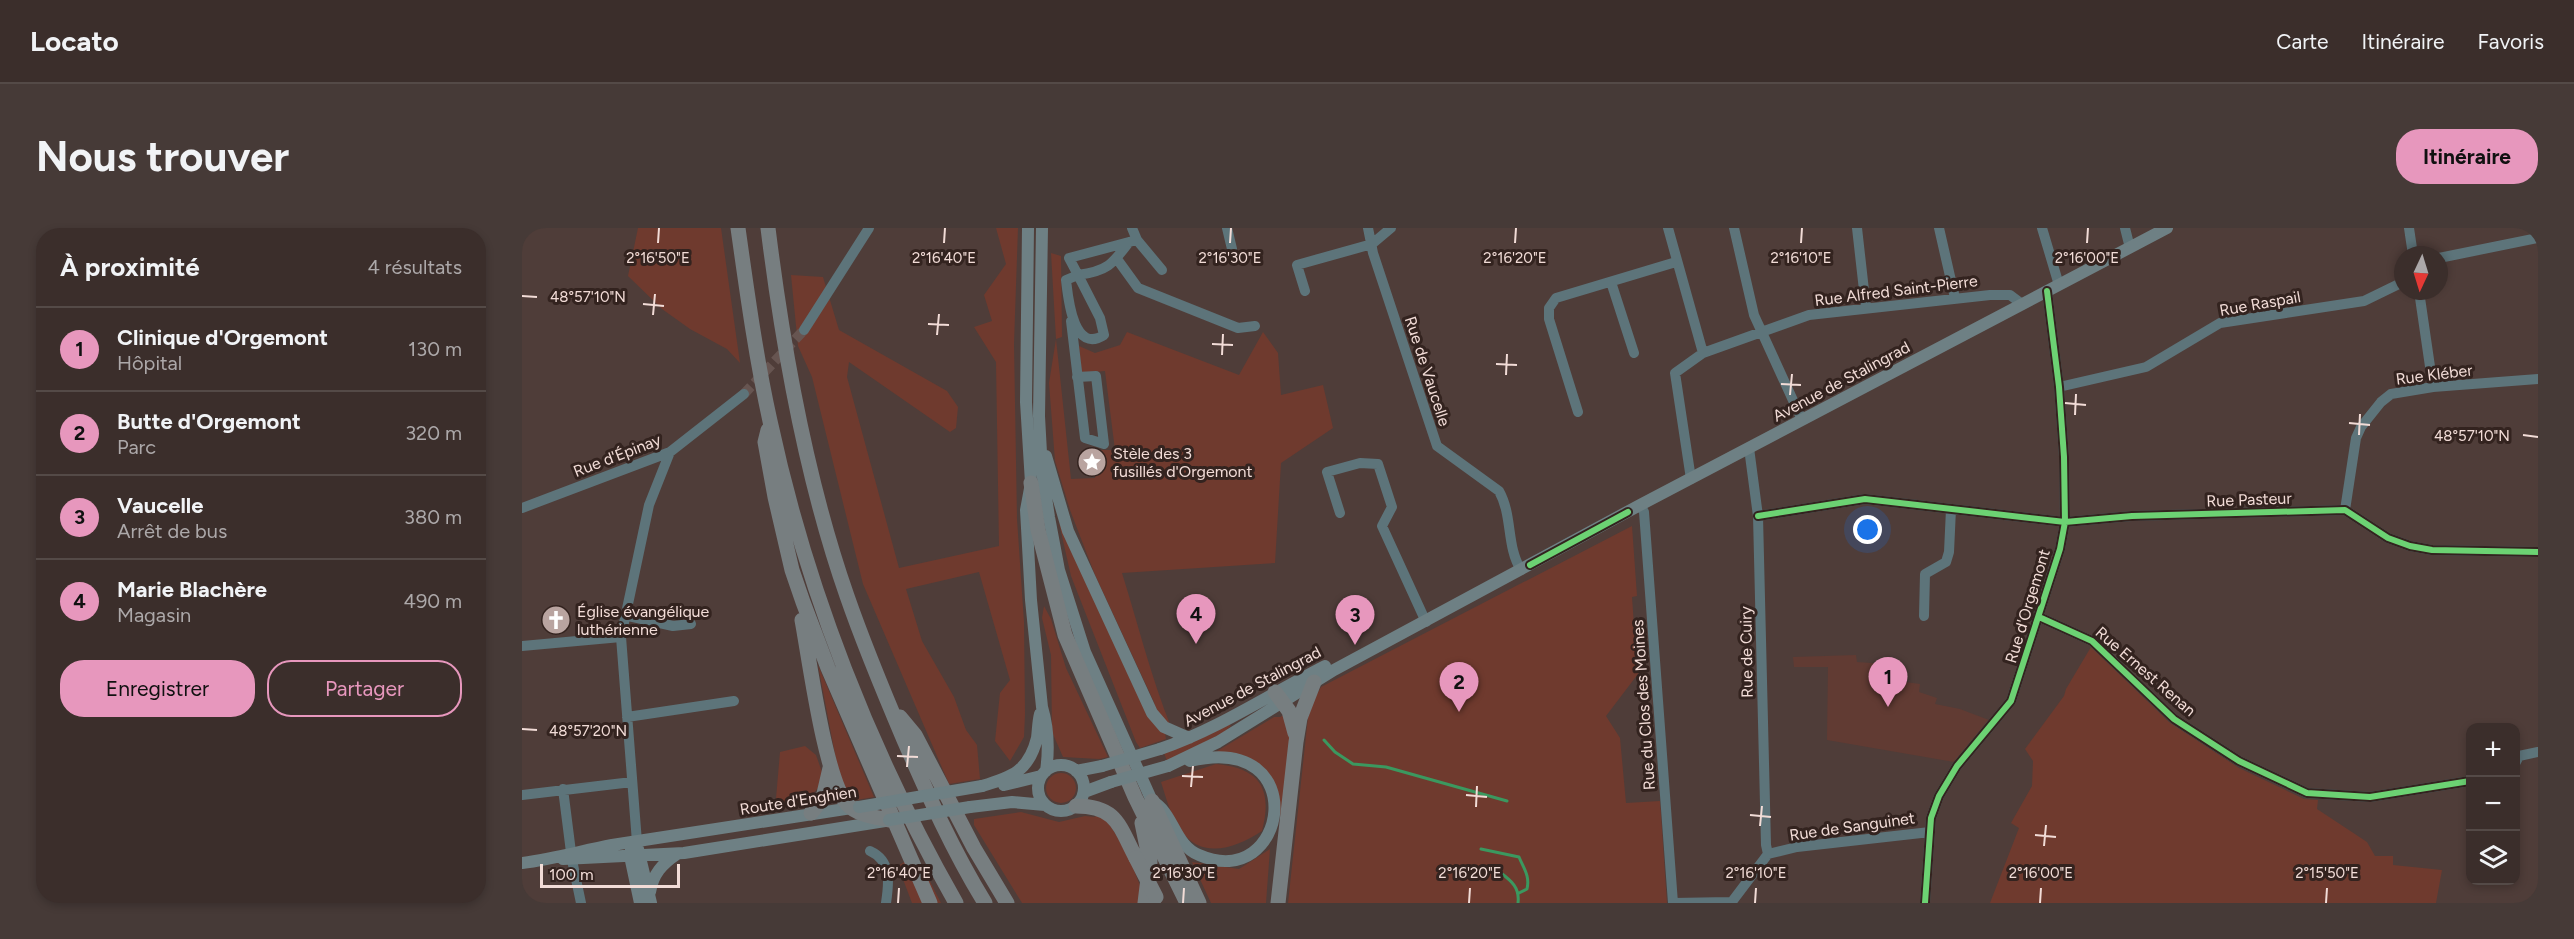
<!DOCTYPE html>
<html lang="fr">
<meta charset="utf-8">
<style>
:root{--surface:#3b2e2b;--page:#463a37;--text:#f1f3f6;--muted:#aca8a9;--line:#544a47;--accent:#e797bd}
body{margin:0;font-family:Figtree,sans-serif;background:var(--page);color:var(--text)}
.controls{position:absolute;right:18px;bottom:18px;display:grid;overflow:hidden;border-radius:12px;box-shadow:0 3px 9px #0003}
.controls button{width:54px;height:54px;display:grid;place-items:center;padding:0;border:0;border-bottom:2px solid var(--line);background:var(--surface);color:var(--text);font:30px sans-serif}
.compass{position:absolute;left:1872px;top:18px;width:54px;height:54px;border-radius:50%;background:var(--surface);box-shadow:0 3px 9px #0003;rotate:184deg}
.scale{position:absolute;left:18px;bottom:15px;width:140px;box-sizing:border-box;padding-left:6px;border:3px solid #f2dcd7;border-top:0;font-size:16px;line-height:21px;white-space:nowrap;color:#f2dcd7;-webkit-text-stroke:4px #33231f;paint-order:stroke}
.you{position:absolute;left:1346px;top:302px;width:21px;height:21px;margin:-15px;border:4px solid #fff;border-radius:50%;background:#1a73e8;box-shadow:0 0 0 9px #1a73e833}
.badge{display:grid;place-items:center;width:39px;height:39px;border-radius:50%;background:var(--accent);color:#111;font-size:20px;font-weight:700}
.pin{position:absolute;translate:-50% -50px;filter:drop-shadow(0 2px 3px #0008)}
.pin::after{content:'';position:absolute;top:32px;width:21px;height:18px;background:inherit;clip-path:polygon(0 0,100% 0,50% 100%)}
.list{margin:0;padding:0;list-style:none}
h2{display:flex;justify-content:space-between;align-items:center;height:78px;margin:0;padding:0 24px;font-size:26px}
h2 small{font-size:20px;font-weight:400;color:var(--muted)}
.list li{display:grid;grid-template-columns:39px 1fr auto;gap:18px;align-items:center;box-sizing:border-box;height:84px;padding:0 24px;border-top:2px solid var(--line)}
.list b{display:block;font-size:22px;white-space:nowrap}
.list p{margin:0;font-size:20px;white-space:nowrap;color:var(--muted)}
.list em{font-size:20px;font-style:normal;color:var(--muted)}
.actions{display:flex;gap:12px;padding:18px 24px}
.actions a{flex:1;padding:14px 0;border:2px solid var(--accent);border-radius:24px;text-align:center;font-size:21px;color:var(--accent)}
.actions .main{background:var(--accent);color:#111}
.icon{flex:none;width:33px;height:33px;fill:none;stroke:currentColor;stroke-width:2;stroke-linecap:round;stroke-linejoin:round}
.map{position:relative;flex:none;width:2016px;height:675px;overflow:hidden;border-radius:24px}
header{display:flex;align-items:center;gap:36px;box-sizing:border-box;height:84px;padding:0 30px;background:var(--surface);border-bottom:2px solid var(--line)}
header strong{font-size:28px}
nav{display:flex;gap:33px;margin-inline-start:auto;font-size:21px}
.intro{display:flex;align-items:center;justify-content:space-between;box-sizing:border-box;height:144px;padding:0 36px}
h1{margin:0;font-size:42px}
.button{padding:15px 27px;border-radius:24px;background:var(--accent);color:#111;font-size:21px;font-weight:700}
main{display:flex;gap:36px;padding:0 36px}
aside{flex:1;background:var(--surface);border-radius:24px;box-shadow:0 3px 9px #0003}
.map>svg:first-child{display:block}
</style>
<header>
<strong>Locato</strong>
<nav><a>Carte</a><a>Itinéraire</a><a>Favoris</a></nav>
</header>
<div class="intro"><h1>Nous trouver</h1><a class="button">Itinéraire</a></div>
<main>
<aside>
<h2>À proximité<small>4 résultats</small></h2>
<ul class="list">
<li><span class="badge">1</span><div><b>Clinique d'Orgemont</b><p>Hôpital</p></div><em>130 m</em></li>
<li><span class="badge">2</span><div><b>Butte d'Orgemont</b><p>Parc</p></div><em>320 m</em></li>
<li><span class="badge">3</span><div><b>Vaucelle</b><p>Arrêt de bus</p></div><em>380 m</em></li>
<li><span class="badge">4</span><div><b>Marie Blachère</b><p>Magasin</p></div><em>490 m</em></li>
</ul>
<div class="actions"><a class="main">Enregistrer</a><a>Partager</a></div>
</aside>
<div class="map">
<svg width="2016" height="675" viewBox="0 0 2016 675">
<rect width="100%" height="100%" fill="#4f3d39"/>
<path fill="#613b33" d="M1334,427L1335,434L1377,437L1376,453L1398,456L1397,464L1415,470L1413,476L1438,481L1467,492L1432,534L1305,512L1306,439H1272L1271,429Z"/>
<path fill="#6f3a2e" d="M116,0H199L218,135L205,121L168,101L140,81L106,48Z
M474,0H496L492,116L495,291L502,394L503,486L502,509L488,533L473,513L478,465L488,452L457,344L384,361L400,413L432,469L444,502L455,517L458,551L427,556L341,356L290,149L276,118L269,47L301,49L317,102L425,163L436,179L434,200L428,204L327,134L325,149L377,340L477,318L474,134L452,99L470,93L462,67L484,36Z
M529,25L539,28L540,109L534,111L549,251L573,250L575,222H593L583,143L559,145L557,118L573,125L598,117L605,104L717,147L741,104L756,125L759,167L801,157L811,200L759,235L753,335L600,345C616,396 629,449 649,499L634,485L632,474L573,347L548,282L533,233L527,155L534,111Z
M537,295L643,505L644,511L618,520L614,514L549,348Z
M1110,298L1115,368L1110,369L1112,397H1117L1119,442L1084,488L1098,510L1104,575L1138,573L1145,675H766L787,480L799,459Z
M522,378L529,391L544,440L586,529L577,531L541,529L530,504L529,427L520,390Z
M1569,419L1647,494L1717,540L1782,571L1796,572L1795,581L1845,614L1853,628H1871V637L1920,642L1914,675H1468L1497,600L1489,595L1510,558L1511,533L1503,521L1542,468L1544,461Z
M296,437L352,569L334,572L320,563Z
M764,486L769,506L759,592C756,554 734,520 692,525L752,489H758Z
M707,496L709,498L693,512L645,533L642,525Z
M283,518L294,527L300,544L296,560L283,575L253,582L258,524Z
M694,536C738,540 751,561 740,603C714,620 679,633 658,601C649,588 644,570 639,554Z
M524 560a15 15 0 1 1 30 0a15 15 0 1 1-30 0Z
M499,584L537,594L563,588L573,589L574,585L584,590L606,627L619,660L616,675H500L452,597V591Z
M748,621L744,675H689L670,634L717,641Z
M394,626L419,675H390L376,638Z"/>
<g fill="none" stroke-linecap="round" stroke-linejoin="round">
<path stroke="#3b985f" stroke-width="3" d="M802,512L813,524L831,536L864,539L985,573
M959,621L997,629C1002,641 1008,648 1005,661L997,665
M975,642C988,652 998,658 996,675"/>
<path stroke="#675551" stroke-width="10" stroke-dasharray="10 5" stroke-linecap="butt" d="M222,166L282,102"/>
<path stroke="#5d747a" stroke-width="10" d="M610,0L615,12L640,42
M705,0L710,21
M846,0L851,25L915,218L977,263C991,288 984,318 999,342
M1146,0L1181,125
M1212,0L1232,87L1280,192
M1335,0L1344,80
M1417,0L1433,70
M1520,0L1537,57
M1603,0L1608,20
M1887,0L1891,27
M607,14C590,37 585,43 556,47L578,90L582,107C551,127 546,69 544,52L556,47L547,30L607,14L615,12
M850,16L869,0
M1917,30L2016,10
M595,31L616,60L716,100L733,98
M1089,54L1112,125
M783,63L775,37L850,16
M1897,63L1911,159
M549,93L563,210L582,216L574,148L555,149
M282,102L347,0
M1537,159L1624,139L1698,95L1842,73L1881,54
M1056,184L1027,91V80L1034,70L1154,34
M1227,220L1236,288L1244,617L1246,626
M1169,251L1153,145L1181,125L1287,87L1468,67H1488L1500,76
M1118,277L1122,284L1151,675
M0,280L148,224L222,166
M1823,282L1834,210L1839,199L1859,174L1869,166L1911,159L2016,151
M818,285L805,244L838,235L856,236L870,279L860,298L904,394
M1236,288L1343,271L1543,294L1610,288L1823,282L1866,310L1888,318L1910,322L2016,324
M102,387L151,398L169,396
M1402,388L1403,346L1424,334L1427,324L1429,281
M1517,389L1570,413L1652,491L1717,533L1785,565L1848,569L1948,553
M0,418L99,409
M105,489L212,473
M1994,534L1997,528L2016,524
M41,561L50,632L59,675
M0,567L110,554
M115,614L99,409L127,277L148,224
M348,623C370,633 367,655 364,675
M1151,675L1208,674
M1209,675L1246,626L1275,619L1408,604
M1403,675L1409,590L1417,568L1435,538L1489,473L1538,321L1543,294L1542,229L1537,159L1525,63"/>
<path stroke="#6e8084" stroke-width="12" d="M506,0L504,174L509,255L504,282L509,372L520,479C526,499 527,522 524,543
M520,0L517,188L520,243L527,289L537,342L563,424L630,573C652,585 652,617 677,627C766,666 792,503 668,533
M524,228L546,303L630,485L642,499L667,510
M638,521C696,501 748,466 803,438
M516 560a23 23 0 1 1 46 0a23 23 0 1 1-46 0Z
M646,538L696,514L812,442L1118,277L1645,0
M554,543L580,538
M482,557L519,548
M460,558C490,549 507,543 515,510C516,502 516,494 518,486
M562,564L589,554
M448,579L490,574L523,577
M116,621L129,675
M109,622L108,628L118,675
M41,631L162,625L363,593
M0,635C31,631 59,623 90,617L336,579
M128,664C131,646 140,636 155,626"/>
<path stroke="#777e80" stroke-width="15" d="M216,0C225,64 234,130 248,193C284,361 349,526 434,675
M246,0C261,121 285,254 325,368C342,417 362,465 382,512C406,567 431,623 463,675
M246,202L243,214L253,269L270,342L281,374L306,440L408,675
M509,255L516,302L543,407L613,569L665,675
M280,392C287,429 303,551 325,576C335,587 353,589 367,592
M753,464L767,483L773,505
M378,489L393,507L452,620L485,675
M630,573L677,675
M554,578C595,578 597,598 614,630
M289,585L301,570L308,540
M620,595L628,634L623,675
M756,675L774,514L778,490L792,454"/>
<path stroke="#6e8084" stroke-width="12" d="M580,538L638,521
M589,554L646,538
M337,579L460,558
M367,592L448,579"/>
<path stroke="#777e80" stroke-width="15" d="M614,630L634,669"/>
<g stroke="#33231f" stroke-width="10">
<path id="cycleway" d="M1236,288L1343,271L1543,294L1610,288L1823,282L1866,310L1888,318L1910,322L2016,324
M1008,337L1106,284
M1517,389L1570,413L1652,491L1717,533L1785,565L1848,569L1948,553
M1403,675L1409,590L1417,568L1435,538L1489,473L1538,321L1543,294L1542,229L1537,159L1525,63"/>
</g>
<use href="#cycleway" stroke="#6cd273" stroke-width="6"/>
</g>
<path fill="none" stroke="#f2dcd7" stroke-width="2" d="M136,15L137,0M422,15L423,0M708,15L709,0M993,15L994,0M1279,15L1280,0M1565,15L1566,0M0,68L15,69M121,76L142,78M131,87L133,66M406,96L427,97M415,107L417,86M690,116L711,117M700,127L701,106M974,136L995,137M984,147L985,126M1259,156L1279,157M1268,167L1270,146M1543,175L1564,177M1553,187L1554,166M1827,195L1848,197M1837,207L1838,186M2001,207L2016,209M0,501L15,502M375,528L396,529M385,539L387,518M660,548L681,549M669,559L671,538M944,567L965,569M954,579L955,558M1228,587L1249,589M1238,598L1240,578M1513,607L1534,609M1522,618L1524,597M376,675L377,660M661,675L662,660M947,675L948,660M1233,675L1234,660M1518,675L1519,660M1804,675L1805,660"/>
<defs>
<g id="sight-disc" transform="scale(1.5)"><circle r="9.5" fill="#b9a4a0" stroke="#33231f"/><path d="M0-6L1.8-2.2L6-1.7L2.9 1.2L3.7 5.4L0 3.3L-3.7 5.4L-2.9 1.2L-6-1.7L-1.8-2.2Z" fill="#fff"/></g>
<g id="church-disc" transform="scale(1.5)"><circle r="9.5" fill="#b9a4a0" stroke="#33231f"/><path d="M-1.2-6h2.4v3.5h3.3v2.4h-3.3V6h-2.4V-.1h-3.3v-2.4h3.3Z" fill="#fff"/></g>
</defs>
<g fill-rule="evenodd">
<use href="#sight-disc" x="570" y="234"/>
<use href="#church-disc" x="34" y="392"/>
</g>
<g text-anchor="middle" stroke-width="6" stroke-linejoin="round" paint-order="stroke">
<g font-size="16" fill="#f2dcd7" stroke="#33231f">
<text transform="translate(1374 62) rotate(-7)" y="6">Rue Alfred Saint-Pierre</text>
<text transform="translate(1738 75) rotate(-10)" y="6">Rue Raspail</text>
<text transform="translate(906 143) rotate(72)" y="6">Rue de Vaucelle</text>
<text transform="translate(1912 146) rotate(-7)" y="6">Rue Kléber</text>
<text transform="translate(1319 153) rotate(-28)" y="6">Avenue de Stalingrad</text>
<text transform="translate(95 227) rotate(-21)" y="6">Rue d'Épinay</text>
<text transform="translate(1727 271) rotate(-2)" y="6">Rue Pasteur</text>
<text transform="translate(1505 378) rotate(-73)" y="6">Rue d'Orgemont</text>
<text transform="translate(1224 424) rotate(-91)" y="6">Rue de Cuiry</text>
<text transform="translate(1624 443) rotate(41)" y="6">Rue Ernest Renan</text>
<text transform="translate(730 458) rotate(-28)" y="6">Avenue de Stalingrad</text>
<text transform="translate(1121 477) rotate(-94)" y="6">Rue du Clos des Moines</text>
<text transform="translate(276 572) rotate(-9)" y="6">Route d'Enghien</text>
<text transform="translate(1330 598) rotate(-8)" y="6">Rue de Sanguinet</text>
</g>
<g font-size="16" fill="#f2dcd7" stroke="#33231f" text-anchor="start">
<text x="591" y="231">Stèle des 3<tspan x="591" dy="18">fusillés d'Orgemont</tspan></text>
<text x="55" y="389">Église évangélique<tspan x="55" dy="18">luthérienne</tspan></text>
</g>
</g>
<g font-size="15" text-anchor="middle" fill="#f2dcd7" stroke="#33231f" stroke-width="6" stroke-linejoin="round" paint-order="stroke">
<text x="136" y="35">2°16'50"E</text>
<text x="422" y="35">2°16'40"E</text>
<text x="708" y="35">2°16'30"E</text>
<text x="993" y="35">2°16'20"E</text>
<text x="1279" y="35">2°16'10"E</text>
<text x="1565" y="35">2°16'00"E</text>
<text x="66" y="74">48°57'10"N</text>
<text x="1950" y="213">48°57'10"N</text>
<text x="66" y="508">48°57'20"N</text>
<text x="377" y="650">2°16'40"E</text>
<text x="662" y="650">2°16'30"E</text>
<text x="948" y="650">2°16'20"E</text>
<text x="1234" y="650">2°16'10"E</text>
<text x="1519" y="650">2°16'00"E</text>
<text x="1805" y="650">2°15'50"E</text>
</g>
</svg>
<div class="controls">
<button>+</button>
<button>−</button>
<button><svg class="icon" aria-label="layers" viewBox="0 0 24 24"><path d="M12 4l9 5-9 5-9-5zM3 14l9 5 9-5"/></svg></button>
</div>
<svg class="compass" viewBox="-18 -18 36 36"><path d="M0-13l5 13h-10z" fill="#e53935"/><path d="M0 13l5-13h-10z" fill="#aca8a9"/></svg>
<div class="scale">100 m</div>
<div class="you"></div>
<div class="pin badge" style="left:1366px;top:479px">1</div>
<div class="pin badge" style="left:937px;top:484px">2</div>
<div class="pin badge" style="left:833px;top:417px">3</div>
<div class="pin badge" style="left:674px;top:416px">4</div>
</div>
</main>
